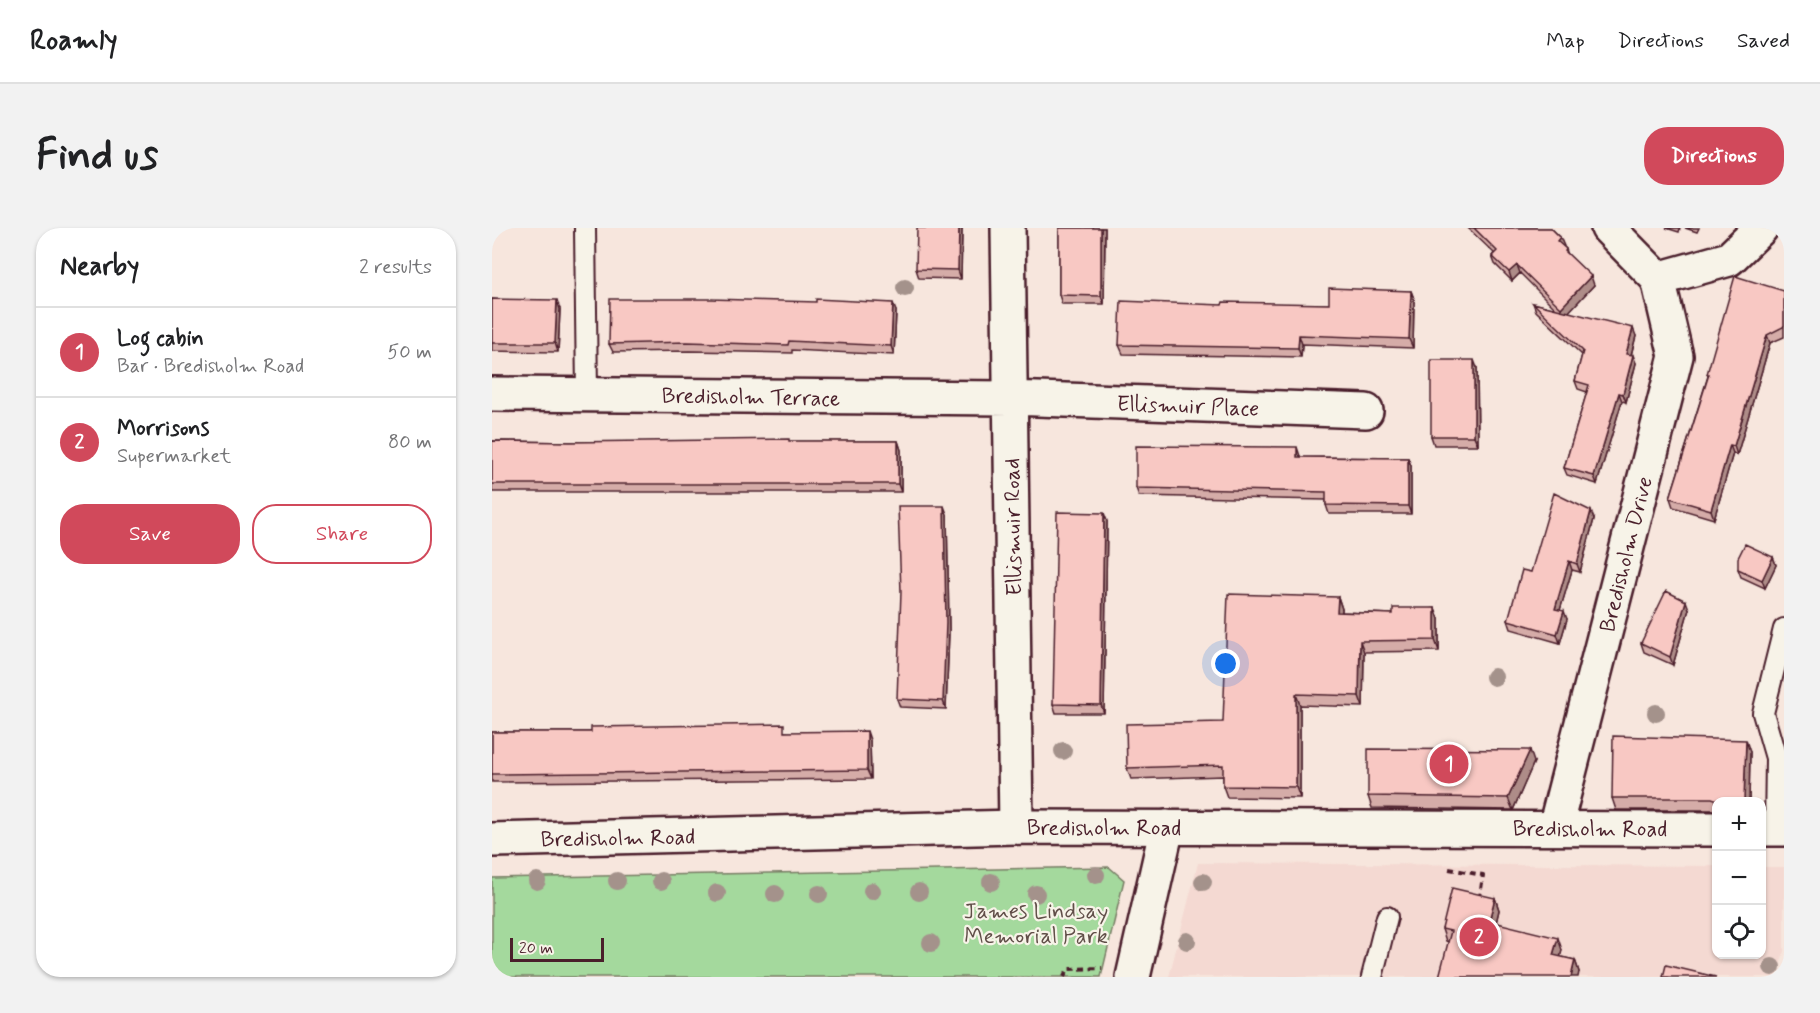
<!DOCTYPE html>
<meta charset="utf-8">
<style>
:root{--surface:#fff;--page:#f2f2f2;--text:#202124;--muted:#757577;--line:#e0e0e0;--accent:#d1495b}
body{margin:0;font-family:Mynerve,sans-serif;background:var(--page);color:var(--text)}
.controls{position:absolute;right:18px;bottom:18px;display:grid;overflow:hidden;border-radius:12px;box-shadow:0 2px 4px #0004}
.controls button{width:54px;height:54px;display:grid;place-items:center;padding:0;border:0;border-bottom:2px solid var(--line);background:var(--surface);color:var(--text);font:30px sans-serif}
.scale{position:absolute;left:18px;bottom:15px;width:94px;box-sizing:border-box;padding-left:6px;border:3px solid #4a1f2b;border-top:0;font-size:16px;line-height:21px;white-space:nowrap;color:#4a1f2b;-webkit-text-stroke:4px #f7f3e8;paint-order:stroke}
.you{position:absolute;left:734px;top:436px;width:21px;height:21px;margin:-15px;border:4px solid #fff;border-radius:50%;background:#1a73e8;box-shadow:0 0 0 9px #1a73e833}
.badge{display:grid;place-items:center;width:39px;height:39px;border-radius:50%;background:var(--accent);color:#fff;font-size:20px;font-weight:700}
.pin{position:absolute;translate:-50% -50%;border:3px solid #fff;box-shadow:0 2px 6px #0006}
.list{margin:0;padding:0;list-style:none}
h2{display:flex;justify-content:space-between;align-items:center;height:78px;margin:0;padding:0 24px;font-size:26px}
h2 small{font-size:20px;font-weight:400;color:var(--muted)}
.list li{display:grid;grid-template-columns:39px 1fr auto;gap:18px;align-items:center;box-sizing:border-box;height:90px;padding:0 24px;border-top:2px solid var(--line)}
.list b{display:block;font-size:22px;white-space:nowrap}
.list p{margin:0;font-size:20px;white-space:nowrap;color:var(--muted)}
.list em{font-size:20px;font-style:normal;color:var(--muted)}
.actions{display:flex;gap:12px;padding:18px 24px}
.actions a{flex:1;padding:14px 0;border:2px solid var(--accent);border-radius:24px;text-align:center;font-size:21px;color:var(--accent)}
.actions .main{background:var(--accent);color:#fff}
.icon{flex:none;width:33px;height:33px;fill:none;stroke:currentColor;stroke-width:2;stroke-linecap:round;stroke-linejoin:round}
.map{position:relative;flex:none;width:1292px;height:749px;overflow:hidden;border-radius:24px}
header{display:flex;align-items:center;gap:36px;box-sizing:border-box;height:84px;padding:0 30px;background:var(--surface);border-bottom:2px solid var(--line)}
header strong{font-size:28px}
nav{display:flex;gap:33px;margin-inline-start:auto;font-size:21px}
.intro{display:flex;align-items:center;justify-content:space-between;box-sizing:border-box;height:144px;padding:0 36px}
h1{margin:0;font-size:42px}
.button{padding:15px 27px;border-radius:24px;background:var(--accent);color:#fff;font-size:21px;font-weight:700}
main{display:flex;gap:36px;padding:0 36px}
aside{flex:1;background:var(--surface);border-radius:24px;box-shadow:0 2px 4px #0004}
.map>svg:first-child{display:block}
</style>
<header>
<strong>Roamly</strong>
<nav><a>Map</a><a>Directions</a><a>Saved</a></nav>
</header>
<div class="intro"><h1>Find us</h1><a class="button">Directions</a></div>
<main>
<aside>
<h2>Nearby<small>2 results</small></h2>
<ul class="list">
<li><span class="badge">1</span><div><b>Log cabin</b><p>Bar · Bredisholm Road</p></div><em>50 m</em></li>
<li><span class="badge">2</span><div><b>Morrisons</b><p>Supermarket</p></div><em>80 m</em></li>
</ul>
<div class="actions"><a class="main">Save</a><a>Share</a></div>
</aside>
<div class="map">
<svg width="1292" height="749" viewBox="0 0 1292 749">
<rect width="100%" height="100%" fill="#f7e6dd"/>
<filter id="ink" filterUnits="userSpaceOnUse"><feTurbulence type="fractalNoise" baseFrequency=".0167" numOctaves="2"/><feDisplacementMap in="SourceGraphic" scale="12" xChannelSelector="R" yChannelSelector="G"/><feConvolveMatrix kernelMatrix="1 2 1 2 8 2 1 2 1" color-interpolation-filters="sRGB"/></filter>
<g filter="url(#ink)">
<path fill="#f4d9d2" d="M706,635L1224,638V726H1270V639H1292V723L1285,749H677Z"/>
<path fill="#a4d99d" stroke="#777c64" stroke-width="1.5" d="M617,639L632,652L609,749H0V650Z"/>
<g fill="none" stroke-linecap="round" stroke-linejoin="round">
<g stroke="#4a1f2b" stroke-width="24">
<path id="service" d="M93,0L95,166
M1283,601L1284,530L1271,485L1292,401
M880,749L895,689"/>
</g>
<g stroke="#4a1f2b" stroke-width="38">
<path id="minor" d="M516,0L524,599
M1166,51L1237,31L1269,0
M0,166L518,170L874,183
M1063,600L1184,128L1166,51L1116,0
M641,749L675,599"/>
</g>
<g stroke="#4a1f2b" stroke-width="38">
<path id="tertiary" d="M1270,601H1292
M0,612L524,599L1224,601"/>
</g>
<path stroke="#4a1f2b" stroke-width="4" stroke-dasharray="6 4.5" stroke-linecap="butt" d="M957,641L991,647L988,669
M572,749L576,741L610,740"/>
<use href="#service" stroke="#f7f3e8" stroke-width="20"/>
<use href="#minor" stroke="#f7f3e8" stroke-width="33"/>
<use href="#tertiary" stroke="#f7f3e8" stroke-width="33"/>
</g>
<g fill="#a4928b">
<circle cx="413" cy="60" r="9"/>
<circle cx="1002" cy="449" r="9"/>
<circle cx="1164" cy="485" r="9"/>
<circle cx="571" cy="523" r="9"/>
<circle cx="604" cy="647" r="9"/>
<circle cx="45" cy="653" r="9"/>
<circle cx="125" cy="653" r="9"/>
<circle cx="169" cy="653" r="9"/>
<circle cx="499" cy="654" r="9"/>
<circle cx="711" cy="654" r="9"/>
<circle cx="380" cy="663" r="9"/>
<circle cx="427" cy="664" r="9"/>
<circle cx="225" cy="665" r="9"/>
<circle cx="283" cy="666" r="9"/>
<circle cx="327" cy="666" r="9"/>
<circle cx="544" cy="666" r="9"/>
<circle cx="695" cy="713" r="9"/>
<circle cx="439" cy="715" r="9"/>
<circle cx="1280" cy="739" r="9"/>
</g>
<path fill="#d5aca8" stroke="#4a1f2b" stroke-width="1.5" d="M470,0L469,51L427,50L424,41Z
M567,0H613L612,76H570L567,67Z
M976,0H1059L1068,9L1071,18L1074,21L1076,27L1102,57L1076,84L1144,108L1139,127L1144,135L1134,174L1130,173L1105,256L1075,247L1072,240L1095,164L1086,161L1083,153L1090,127L1044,83L1041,75L1064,81L1028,45L1020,53L1003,36L1000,28L1002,25Z
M1174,0H1188L1187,4Z
M1193,0H1207L1205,4Z
M919,63L922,71L921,120L810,116L809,129L631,126L627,117L730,77L837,76Z
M1292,63V109L1278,115L1245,227L1241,225L1222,291L1181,279L1178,270L1216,148L1215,146Z
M0,71L68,81L66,124L0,123Z
M404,83L402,127L300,122V125L198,123L121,124L117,116Z
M985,140L986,217H942L939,208Z
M0,213L78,214L406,213L409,222V264H0Z
M808,228V229L916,230L919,238V286H837L834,277V272L647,268L644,260Z
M455,286L457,403L454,481L408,479L405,471Z
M1102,291L1088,344L1080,342L1068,382L1075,391L1068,415L1019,401L1016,392L1039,344Z
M615,293L612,485H564L561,476Z
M1281,329L1284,337L1273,360L1249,349L1246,341Z
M846,369L850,381V384L901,386L943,380L947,391V423L872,424L871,479L808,477V570L735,569L731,558V548L639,551L635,540L731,494Z
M1197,381L1181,437L1152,424L1149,415Z
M0,504H294L378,512L379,551L0,554Z
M1258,524L1257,573H1224V582H1124L1120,570Z
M1042,534L1021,582L880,580L876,568Z
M1003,670L1007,682L1004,694L1070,722L1068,729L1083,732L1087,744L954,713L950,701Z"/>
<path fill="#ae8c88" stroke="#4a1f2b" stroke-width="1.5" d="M467,0H470L469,51L466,42Z
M609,0H613L612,76L609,68Z
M1068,9L1072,18L1068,21L1065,13Z
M1025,37L1028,45L1020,53L1017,44Z
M1099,48L1102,57L1072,89L1069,80Z
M919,63L922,71L921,120L917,111Z
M65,72L68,81L66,124L63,115Z
M401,75L404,83L402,127L399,118Z
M1141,100L1144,108L1137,134L1134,126Z
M807,107L810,116L809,129L806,120Z
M1275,107L1278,115L1245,227L1242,218Z
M1141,127L1144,135L1134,174L1131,166Z
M982,132L985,140L986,217L982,208Z
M1127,165L1130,173L1105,256L1102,248Z
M406,213L409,222V264L406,256Z
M1238,217L1241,225L1222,291L1219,282Z
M805,219L808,228V238L805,229Z
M916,230L919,238V286L916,278Z
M452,278L455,286L457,403L454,481L451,473Z
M1099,283L1102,291L1088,344L1085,336Z
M612,285L615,293L612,485L609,477Z
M1281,329L1284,337L1273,360L1270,352Z
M1077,333L1080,342L1066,389L1063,381Z
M846,369L850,381L849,395L845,384Z
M1194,373L1197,381L1181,437L1178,429Z
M943,380L947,391V423L943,412Z
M1072,383L1075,391L1068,415L1065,406Z
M868,413L872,424L871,479L867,468Z
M804,466L808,477V570L804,559Z
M375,503L378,512L379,551L375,542Z
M1254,512L1258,524L1257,573H1252Z
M1038,522L1042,534L1021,582L1016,570Z
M1003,670L1007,682L1002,704L997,693Z
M1066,710L1070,722L1066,739L1061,727Z
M1083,732L1087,744L1086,749H1079Z"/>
<path fill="#f8c8c3" stroke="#4a1f2b" stroke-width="1.5" d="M425,0H467L466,42L424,41Z
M567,0H609V68L567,67Z
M982,0H1059L1068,9L1065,13L1074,21L1073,23L1099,48L1069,80L1025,37L1017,44L1000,28L1005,23Z
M1243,48L1292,63V97L1291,99L1275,107L1242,218L1238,217L1219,282L1178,270L1217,146H1215Z
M837,60L919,63L917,111L807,107L806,120L627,117L629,73L730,77L731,74L837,76Z
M0,71L65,72L63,115H0Z
M118,71H219L324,74V71L401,75L399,118L297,113L296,117L195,114L117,116Z
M1041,75L1141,100L1134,126L1141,127L1131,166L1127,165L1102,248L1072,240L1097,157L1083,153L1091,123Z
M939,132H982V208H939Z
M297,211V213H406V256H0V213L78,214Z
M644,218L805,219V229L916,230V278L834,277V264L644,260Z
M1062,265L1099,283L1085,336L1077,333L1063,381L1072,383L1065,406L1016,392L1030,342L1039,344Z
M406,278H452L454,395L451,473L405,471L409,364Z
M565,284L612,285L609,477L561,476Z
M1253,316L1281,329L1270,352L1246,341V330Z
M1174,363L1194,373L1178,429L1149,415Z
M736,366L846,369L845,384L901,386V380H943V412L868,413L867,468L804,466V559L731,558V537L635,540L634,496L731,494Z
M292,496V504L375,503V542L0,546V504H99V499Z
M1121,508L1254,512L1252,573H1229L1220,570H1120Z
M876,521L1038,522L1016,570L876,568Z
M960,660L1003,670L997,693L1066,710L1061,727L1083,732L1079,749H947L959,703L950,701Z
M1174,737L1224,749H1171Z"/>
</g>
<g text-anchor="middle" stroke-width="4.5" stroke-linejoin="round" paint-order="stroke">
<g font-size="22" fill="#4a1f2b" stroke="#f7f3e8">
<text transform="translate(259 168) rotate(1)" y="8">Bredisholm Terrace</text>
<text transform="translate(696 177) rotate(2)" y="8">Ellismuir Place</text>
<text transform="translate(520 299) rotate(-91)" y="8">Ellismuir Road</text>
<text transform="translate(1133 326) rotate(-76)" y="8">Bredisholm Drive</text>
<text x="612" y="607">Bredisholm Road</text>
<text x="1098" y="608">Bredisholm Road</text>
<text transform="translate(126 609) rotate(-1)" y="8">Bredisholm Road</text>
</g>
<g font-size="22" fill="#604e48" stroke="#f7f3e8">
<text x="544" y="690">James Lindsay<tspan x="544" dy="25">Memorial Park</tspan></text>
</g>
</g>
</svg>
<div class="controls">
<button>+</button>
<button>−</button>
<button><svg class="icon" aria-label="locate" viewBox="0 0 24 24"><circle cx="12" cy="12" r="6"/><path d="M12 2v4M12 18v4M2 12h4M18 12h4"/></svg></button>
</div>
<div class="scale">20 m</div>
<div class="you"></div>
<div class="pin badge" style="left:957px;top:536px">1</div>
<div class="pin badge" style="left:987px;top:709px">2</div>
</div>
</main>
